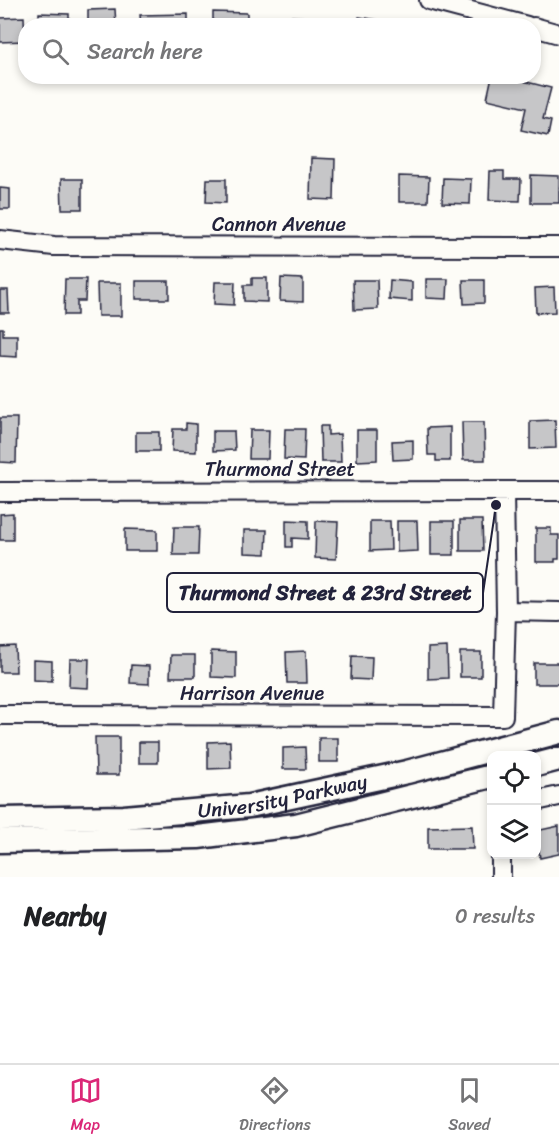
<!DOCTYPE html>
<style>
:root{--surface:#fff;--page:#f2f2f2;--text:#202124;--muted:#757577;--line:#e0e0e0;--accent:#db2777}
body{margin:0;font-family:Sriracha,sans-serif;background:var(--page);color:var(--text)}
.controls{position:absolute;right:18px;bottom:18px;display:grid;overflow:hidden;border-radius:12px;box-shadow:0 3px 9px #0003}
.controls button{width:54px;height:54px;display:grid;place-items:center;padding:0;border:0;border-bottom:2px solid var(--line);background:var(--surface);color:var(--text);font:30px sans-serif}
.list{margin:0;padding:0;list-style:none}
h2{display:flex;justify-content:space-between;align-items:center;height:78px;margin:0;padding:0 24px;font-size:26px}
h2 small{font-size:20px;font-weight:400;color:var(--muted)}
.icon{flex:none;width:33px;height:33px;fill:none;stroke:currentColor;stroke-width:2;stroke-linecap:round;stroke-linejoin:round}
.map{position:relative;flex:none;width:559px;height:877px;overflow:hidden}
.search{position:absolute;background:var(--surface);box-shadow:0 3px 9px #0003;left:18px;right:18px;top:18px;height:66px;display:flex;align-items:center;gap:15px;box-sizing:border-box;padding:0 21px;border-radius:24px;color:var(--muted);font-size:22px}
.sheet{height:186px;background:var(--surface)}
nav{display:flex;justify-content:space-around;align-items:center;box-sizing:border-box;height:84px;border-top:2px solid var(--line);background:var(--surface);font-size:16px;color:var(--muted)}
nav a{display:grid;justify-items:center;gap:3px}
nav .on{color:var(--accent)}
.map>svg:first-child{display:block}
</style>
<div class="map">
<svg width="559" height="877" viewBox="0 0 559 877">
<rect width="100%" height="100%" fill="#fdfcf7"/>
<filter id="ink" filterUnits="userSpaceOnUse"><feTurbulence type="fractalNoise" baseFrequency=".0167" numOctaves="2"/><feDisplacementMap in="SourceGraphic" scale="12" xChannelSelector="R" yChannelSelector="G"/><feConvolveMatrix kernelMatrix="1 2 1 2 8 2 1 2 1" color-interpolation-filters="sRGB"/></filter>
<g filter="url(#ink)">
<path fill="#c6c6c8" stroke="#22223b" stroke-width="1.5" d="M115,9L116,26H88V10Z
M213,12L247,13V26H213Z
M39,13L69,14V26H39Z
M188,14V26H141L140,15Z
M279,16L312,17V26H279Z
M24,17L25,41L0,42V18Z
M359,17L391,22V26H358Z
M492,76H503L551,88L543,119L551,121L548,136L521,130L526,108L487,99Z
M311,158L335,159L334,200L310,199Z
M490,171H504V179H521L520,201L489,200Z
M531,175L559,176V203H531Z
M399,176L429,177L428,202H399Z
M443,178L471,179L470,204L442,203Z
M61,179H82V209H62Z
M207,179H226V203L206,202Z
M0,188L10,189V209H0Z
M252,278H267V302L244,301V285H252Z
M281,278L303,279V302L280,301Z
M65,279H86L85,301H77V315H64Z
M426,279H448L447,299L426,298Z
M353,280H377L378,309L354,310Z
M390,280L412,282V301L389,299Z
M463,280H484V303L464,304Z
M136,281H169V299H136Z
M215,282H235L234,305L214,304Z
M97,283H121V316H98Z
M554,287L555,312L536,313L535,288Z
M0,290H8L9,313H0Z
M0,328H3V335H17V357L0,356Z
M0,418H17L16,463L0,462Z
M555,420L556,448L530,449V421Z
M462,422H484L485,460H463Z
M186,423L196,424V452L172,451L173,429H186Z
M320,426H328V435L340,434L341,462H321Z
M450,427V461H436V455H428L427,428Z
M285,429H305L304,460L284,459Z
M250,430H269L268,459H249Z
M357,430H377V460L357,461Z
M213,431H234L235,450L213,451Z
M136,432H159V451H136Z
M413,440V459L393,460L392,441Z
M13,513V540H0V514Z
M286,520L308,521V539L292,538V547H286Z
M460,520H482L483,551H460Z
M316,521L338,522L336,559L315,558Z
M370,521H390L391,550L370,551Z
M397,521H417L418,551L397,552Z
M431,521H454V555H431Z
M174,527H199L198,555H173Z
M536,528H551V535H559V559H555V562H536Z
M125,529L157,530V551H125Z
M244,530H267L266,554L244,553Z
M15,646L16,672H0V647Z
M447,647L448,678L428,679V648Z
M211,651L236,652V678L211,677Z
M306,651L307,683H287L286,652Z
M460,652H481V677H460Z
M171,655H195V677H170Z
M352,656L372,657L371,680L351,679Z
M70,659H89L88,688L69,687Z
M33,660L52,661V681L33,680Z
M534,663H559V684H534Z
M131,665L149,666V684L130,683Z
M95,737H119V775H96Z
M319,738H338V762H319Z
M230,741L231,768L208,769V742Z
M139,742H158V763H139Z
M305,747L306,769H283V748Z
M472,826L473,849H428V827Z
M559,826V854L540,858L536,831Z"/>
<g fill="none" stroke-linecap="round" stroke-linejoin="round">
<g stroke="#22223b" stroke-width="22">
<path id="minor" d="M429,0L527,26
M534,27L559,34
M0,240L54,246L559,247
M0,492L559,491
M506,611L559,612
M0,715L503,716L506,611L504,492
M536,801L559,796
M501,877V854"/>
</g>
<g stroke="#22223b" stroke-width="27">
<g id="major">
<path d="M536,765L559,759"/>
<path id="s1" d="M0,819L124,817L249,806L407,772L559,732"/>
<path d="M0,841L198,837L296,825L492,776"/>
</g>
</g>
<use href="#minor" stroke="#fdfcf7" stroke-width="18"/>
<use href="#major" stroke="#fdfcf7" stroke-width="22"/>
</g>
</g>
<g text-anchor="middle" stroke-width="5" stroke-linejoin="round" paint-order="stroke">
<g font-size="20" fill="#22223b" stroke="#fdfcf7">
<text x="279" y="231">Cannon Avenue</text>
<text x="280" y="476">Thurmond Street</text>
<text x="252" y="700">Harrison Avenue</text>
<text dy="7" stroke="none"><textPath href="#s1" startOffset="284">University Parkway</textPath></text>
</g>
</g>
<path fill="none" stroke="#22223b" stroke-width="2" d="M496 505L483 593"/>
<circle fill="#22223b" stroke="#fdfcf7" stroke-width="2" cx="496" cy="505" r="6"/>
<rect fill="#fdfcf7" stroke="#22223b" stroke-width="2" x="167" y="573" width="316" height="39" rx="6"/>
<g font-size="21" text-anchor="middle" font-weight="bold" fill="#22223b">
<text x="325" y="600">Thurmond Street &amp; 23rd Street</text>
</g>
</svg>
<div class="controls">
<button><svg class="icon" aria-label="locate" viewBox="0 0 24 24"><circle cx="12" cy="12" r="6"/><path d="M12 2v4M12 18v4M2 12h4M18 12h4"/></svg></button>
<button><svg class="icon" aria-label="layers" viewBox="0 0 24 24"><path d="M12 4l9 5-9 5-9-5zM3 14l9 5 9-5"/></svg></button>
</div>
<div class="search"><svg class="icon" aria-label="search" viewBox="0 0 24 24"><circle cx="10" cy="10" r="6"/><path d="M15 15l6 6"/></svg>Search here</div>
</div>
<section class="sheet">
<h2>Nearby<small>0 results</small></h2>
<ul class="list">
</ul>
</section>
<nav>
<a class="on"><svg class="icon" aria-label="map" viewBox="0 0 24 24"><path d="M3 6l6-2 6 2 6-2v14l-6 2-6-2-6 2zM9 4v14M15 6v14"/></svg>Map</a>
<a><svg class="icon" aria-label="directions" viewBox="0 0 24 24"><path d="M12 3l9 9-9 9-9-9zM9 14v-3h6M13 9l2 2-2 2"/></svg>Directions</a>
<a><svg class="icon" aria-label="saved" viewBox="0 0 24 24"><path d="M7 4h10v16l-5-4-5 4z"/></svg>Saved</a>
</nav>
